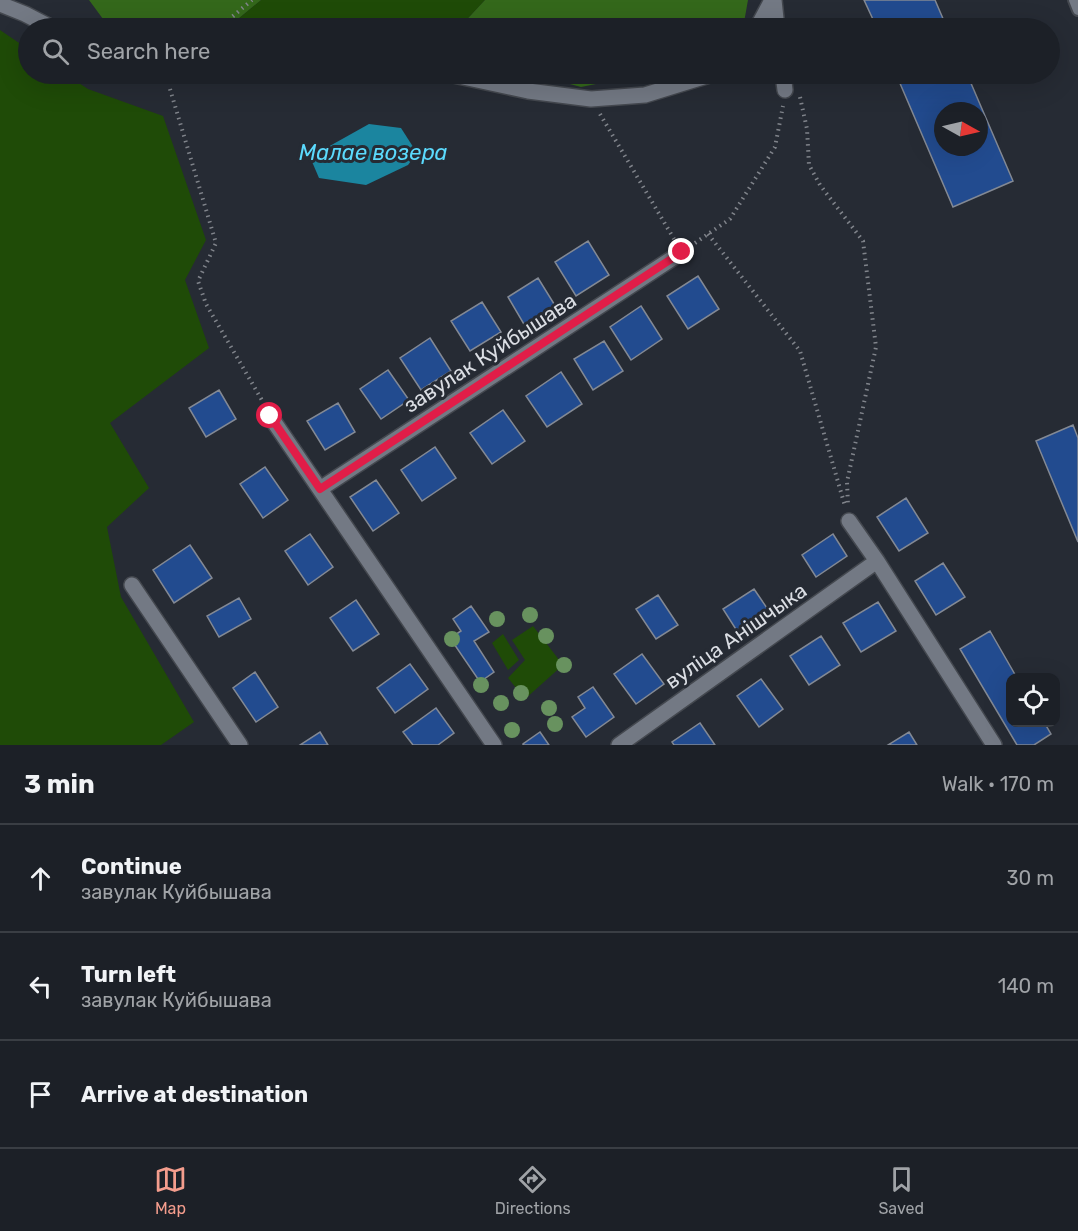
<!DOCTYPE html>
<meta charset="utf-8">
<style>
:root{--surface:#1c2027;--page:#292d33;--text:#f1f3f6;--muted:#a0a3a7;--line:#3a3e44;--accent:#f49d8d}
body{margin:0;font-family:Rubik,sans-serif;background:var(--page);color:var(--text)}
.controls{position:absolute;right:18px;bottom:18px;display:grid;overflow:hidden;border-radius:12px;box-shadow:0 6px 24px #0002}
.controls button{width:54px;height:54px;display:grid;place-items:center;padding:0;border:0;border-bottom:2px solid var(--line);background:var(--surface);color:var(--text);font:30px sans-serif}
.compass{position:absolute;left:934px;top:102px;width:54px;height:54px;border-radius:50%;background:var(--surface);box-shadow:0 6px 24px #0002;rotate:98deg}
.stop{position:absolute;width:18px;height:18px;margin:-14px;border:4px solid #e11d48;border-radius:50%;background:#fff}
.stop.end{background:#e11d48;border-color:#fff;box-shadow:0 2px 6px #0008}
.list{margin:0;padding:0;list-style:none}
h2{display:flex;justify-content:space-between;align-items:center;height:78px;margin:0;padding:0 24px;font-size:26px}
h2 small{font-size:20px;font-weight:400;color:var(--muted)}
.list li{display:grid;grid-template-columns:39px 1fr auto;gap:18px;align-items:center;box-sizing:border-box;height:108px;padding:0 24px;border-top:2px solid var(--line)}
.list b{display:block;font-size:22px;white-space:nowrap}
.list p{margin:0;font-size:20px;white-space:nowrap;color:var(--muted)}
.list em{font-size:20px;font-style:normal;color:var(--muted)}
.icon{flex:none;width:33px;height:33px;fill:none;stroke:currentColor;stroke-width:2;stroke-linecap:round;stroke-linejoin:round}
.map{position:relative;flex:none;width:1078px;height:745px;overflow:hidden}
.search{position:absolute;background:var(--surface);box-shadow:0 6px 24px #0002;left:18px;right:18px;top:18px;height:66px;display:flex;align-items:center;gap:15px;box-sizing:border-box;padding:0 21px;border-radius:33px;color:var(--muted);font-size:22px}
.sheet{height:402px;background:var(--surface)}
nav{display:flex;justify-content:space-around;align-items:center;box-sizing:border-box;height:84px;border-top:2px solid var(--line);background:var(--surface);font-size:16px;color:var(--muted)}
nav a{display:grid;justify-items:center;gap:3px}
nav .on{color:var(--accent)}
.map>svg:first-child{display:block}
</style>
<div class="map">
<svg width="1078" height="745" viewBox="0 0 1078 745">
<rect width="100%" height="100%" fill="#262b34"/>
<path fill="#1f4b07" d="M261,0H485L459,28H227Z
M0,30L28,49V74H65L88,89L163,116L206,240L185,280L209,348L110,423L149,488L107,527L121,597L194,722L161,745H0Z
M533,626L563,665L525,699L508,678L525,660L512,640Z
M503,634L519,660L508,670L492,643Z"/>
<path fill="#34681b" d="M89,0H261L227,28H118L103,19Z
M485,0H748L743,28H459Z
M533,74H646L581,87Z"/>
<path fill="#1b859f" d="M369,124L401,128L417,153L408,165L366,185L319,178L310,157Z"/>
<path fill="#224b8f" stroke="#838994" stroke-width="1.5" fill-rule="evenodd" d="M864,0H935L947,28H877Z
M896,74H967L1013,181L953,207ZM943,111H979V147H943Z
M588,241L609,275L576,296L555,262Z
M698,276L719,309L688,329L667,296Z
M538,278L556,307L525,326L508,297Z
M482,302L501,332L470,351L451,321Z
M641,306L662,339L631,360L610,327Z
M430,338L451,371L421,390L400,358Z
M604,341L623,371L593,390L574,359Z
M388,370L409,400L381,419L360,389Z
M561,372L582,404L547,427L526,396Z
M219,390L236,419L206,437L189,408Z
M338,403L355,432L325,450L307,421Z
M503,410L525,441L492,464L470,433Z
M1073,425L1078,438V542L1036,441Z
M435,447L456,478L422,501L401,470Z
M265,467L288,500L263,518L240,484Z
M376,480L399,513L373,531L350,497Z
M906,498L928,533L899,551L877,517Z
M310,534L333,567L308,585L285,551Z
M833,534L847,556L816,577L802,555Z
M190,545L212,578L174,603L153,570Z
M943,563L965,597L936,615L915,581Z
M754,589L769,611L737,631L723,609Z
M658,595L678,625L656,639L636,609Z
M239,598L251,619L219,637L207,616Z
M356,600L379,634L353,651L330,618Z
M878,602L896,631L861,652L843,623Z
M471,606L489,632L474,641L494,672L480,682L450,638L461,631L453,619Z
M990,631L1017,678H1010V722H1044L1051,734L1034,745H1017L960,649Z
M821,636L840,665L809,685L790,656Z
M642,654L664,684L636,704L614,674Z
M410,664L428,689L395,713L377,688Z
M255,672L278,707L256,722L233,688Z
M761,679L783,709L759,727L737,696Z
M593,687L614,717L586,737L572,717L585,708L578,697Z
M436,708L454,733L438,745H413L403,732Z
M700,723L715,745H674L672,742Z
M320,732L328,745H300Z
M540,732L549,745H523V744Z
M909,732L917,745H888Z"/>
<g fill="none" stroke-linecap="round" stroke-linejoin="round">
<g stroke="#44484f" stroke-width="14">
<path id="lane" d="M1074,0L1078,10"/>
</g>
<g stroke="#44484f" stroke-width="18">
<path id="street" d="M774,0L777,28
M0,4L25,14L52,28
M757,28L772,0
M162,74H173
M449,74L528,91L591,99L645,95L713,74
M783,74L785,90
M270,416L494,745
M320,489L682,252
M849,521L877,561L994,745
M132,585L240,745
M619,745L877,561"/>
</g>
<path stroke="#80848b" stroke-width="4" stroke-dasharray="1.5 4.5" stroke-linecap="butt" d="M219,28L252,0
M170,89L216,243L198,281L206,304L263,402
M800,97L807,129L809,165L820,185L863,241L876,347L847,482L848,506
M600,114L674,239
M708,234L800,351L845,506
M695,243L730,219L775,147L783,106"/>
<use href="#lane" stroke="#737984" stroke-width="10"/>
<use href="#street" stroke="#737984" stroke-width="15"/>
</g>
<g fill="#68925f">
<circle cx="530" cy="615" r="8"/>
<circle cx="497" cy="619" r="8"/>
<circle cx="546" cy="636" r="8"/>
<circle cx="452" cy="639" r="8"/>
<circle cx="564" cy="665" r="8"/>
<circle cx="481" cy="685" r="8"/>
<circle cx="521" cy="693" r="8"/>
<circle cx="501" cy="703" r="8"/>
<circle cx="549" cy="708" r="8"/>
<circle cx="555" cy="724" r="8"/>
<circle cx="512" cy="730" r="8"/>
</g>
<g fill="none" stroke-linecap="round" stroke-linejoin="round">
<path stroke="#e11d48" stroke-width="8" d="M270,416L320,489L682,252"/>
</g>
<g text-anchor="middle" stroke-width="6" stroke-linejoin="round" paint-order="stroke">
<g font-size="21" fill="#dadde3" stroke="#262b34">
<text transform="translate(490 353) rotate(-33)" y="7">завулак Куйбышава</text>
<text transform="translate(736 636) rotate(-35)" y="7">вуліца Анішчыка</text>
</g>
<g font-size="22" font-style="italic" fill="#5bdafd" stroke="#262b34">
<text x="373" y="160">Малае возера</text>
</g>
</g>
</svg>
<div class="controls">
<button><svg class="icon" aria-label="locate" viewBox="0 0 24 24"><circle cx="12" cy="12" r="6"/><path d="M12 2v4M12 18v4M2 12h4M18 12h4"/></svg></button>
</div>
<svg class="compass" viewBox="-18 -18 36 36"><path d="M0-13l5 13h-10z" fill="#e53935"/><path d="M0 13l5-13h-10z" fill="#a0a3a7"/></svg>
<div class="stop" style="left:270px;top:416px"></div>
<div class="stop end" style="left:682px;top:252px"></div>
<div class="search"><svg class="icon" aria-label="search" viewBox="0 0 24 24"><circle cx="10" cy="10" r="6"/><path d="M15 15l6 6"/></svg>Search here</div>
</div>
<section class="sheet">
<h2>3 min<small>Walk · 170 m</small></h2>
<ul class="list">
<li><svg class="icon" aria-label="ahead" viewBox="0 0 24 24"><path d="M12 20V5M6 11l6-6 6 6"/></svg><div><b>Continue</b><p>завулак Куйбышава</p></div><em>30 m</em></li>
<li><svg class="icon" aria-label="left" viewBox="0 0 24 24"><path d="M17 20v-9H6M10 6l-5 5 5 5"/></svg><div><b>Turn left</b><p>завулак Куйбышава</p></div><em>140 m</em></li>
<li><svg class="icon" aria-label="arrive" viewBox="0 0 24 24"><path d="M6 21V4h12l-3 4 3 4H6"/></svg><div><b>Arrive at destination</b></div></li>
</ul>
</section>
<nav>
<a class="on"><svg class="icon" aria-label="map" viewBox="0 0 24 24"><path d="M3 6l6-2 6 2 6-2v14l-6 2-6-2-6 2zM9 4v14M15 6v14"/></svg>Map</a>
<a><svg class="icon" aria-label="directions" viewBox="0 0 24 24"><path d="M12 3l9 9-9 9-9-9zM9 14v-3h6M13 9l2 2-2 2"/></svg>Directions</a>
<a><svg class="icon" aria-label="saved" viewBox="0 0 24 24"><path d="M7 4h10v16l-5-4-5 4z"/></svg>Saved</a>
</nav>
